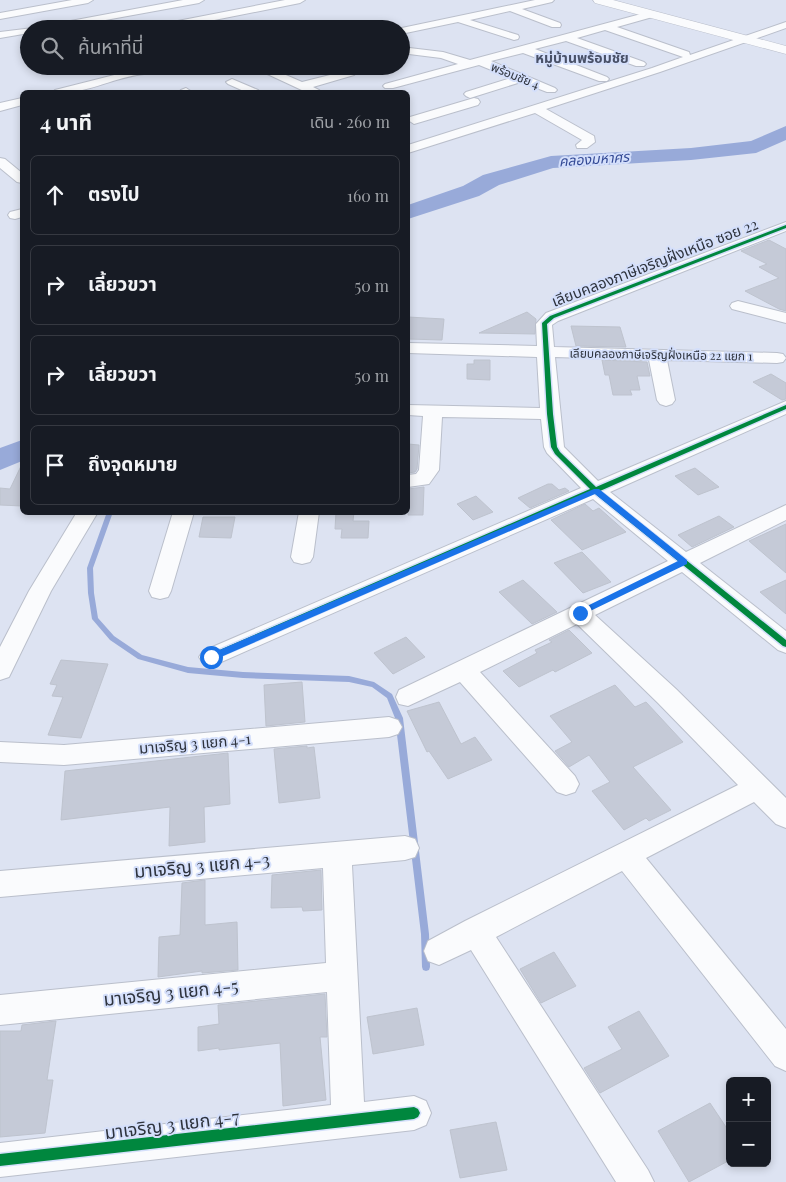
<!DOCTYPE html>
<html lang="th">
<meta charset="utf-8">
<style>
:root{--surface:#171b24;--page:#242831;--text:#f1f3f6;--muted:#9ea1a6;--line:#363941}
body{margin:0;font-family:"Playfair Display","Noto Sans Thai",serif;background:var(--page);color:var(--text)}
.controls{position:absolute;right:15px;bottom:15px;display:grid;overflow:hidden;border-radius:8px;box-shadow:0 2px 8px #0003}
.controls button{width:45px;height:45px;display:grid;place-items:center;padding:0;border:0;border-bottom:1px solid var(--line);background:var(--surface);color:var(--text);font:25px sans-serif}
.stop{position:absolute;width:15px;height:15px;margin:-11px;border:4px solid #1a73e8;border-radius:50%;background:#fff}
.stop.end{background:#1a73e8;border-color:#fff;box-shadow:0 1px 5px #0008}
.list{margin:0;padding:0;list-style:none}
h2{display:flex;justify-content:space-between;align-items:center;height:65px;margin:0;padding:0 20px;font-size:21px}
h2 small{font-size:16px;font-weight:400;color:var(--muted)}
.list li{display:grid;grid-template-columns:32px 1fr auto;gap:15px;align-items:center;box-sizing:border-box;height:80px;margin:0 10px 10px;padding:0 10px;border:1px solid var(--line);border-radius:8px}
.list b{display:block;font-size:19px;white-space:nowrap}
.list em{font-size:16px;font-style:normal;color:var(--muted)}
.icon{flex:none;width:28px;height:28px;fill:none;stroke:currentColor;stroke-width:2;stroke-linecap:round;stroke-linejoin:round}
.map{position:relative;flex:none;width:786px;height:1182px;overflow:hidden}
.search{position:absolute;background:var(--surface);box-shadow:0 2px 8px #0003;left:20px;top:20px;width:390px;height:55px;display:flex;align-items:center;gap:12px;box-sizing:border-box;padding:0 18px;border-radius:28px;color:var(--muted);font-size:19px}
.panel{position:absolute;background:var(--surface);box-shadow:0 2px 8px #0003;left:20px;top:90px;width:390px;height:425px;border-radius:8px}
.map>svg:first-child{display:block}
</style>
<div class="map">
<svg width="786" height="1182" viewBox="0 0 786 1182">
<rect width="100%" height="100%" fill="#dde3f2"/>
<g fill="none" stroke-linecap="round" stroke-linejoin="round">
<path fill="#98aad9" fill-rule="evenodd" d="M107,512H113L93,568L94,593L98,618L114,636L142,655L188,667L243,672L349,676L374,682L392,694L403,718L429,934L430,967L429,970L426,971L423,970L422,967L421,934L395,718L387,698L372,687L349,682L243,678L188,673L138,659L110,640L92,619L88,593L87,568Z"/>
<path fill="#98aad9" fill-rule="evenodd" d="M786,126V140L756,153L691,160L553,168L499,185L479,196L408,219V205L463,186L483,175L551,156L691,148L751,141Z
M22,440V461L0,470V448Z"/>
</g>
<path fill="#c5cad7" stroke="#bec3ce" d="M769,240L786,249V311L779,309L745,291L779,278L759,267L767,264L741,251Z
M527,312L536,319L535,334L479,333Z
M408,317L444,319L442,340L408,339Z
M571,326L620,327L626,347L576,346Z
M474,360H490V380L467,379V364H474Z
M602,360L647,362L650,376H637L640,390H630L632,395H613L609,375H605Z
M771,374L786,383V399L782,400L753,382Z
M408,444L419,445L417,469L415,472L408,473Z
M22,464V506L0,505V488L10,489Z
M695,468L719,487L698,495L675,476Z
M548,484H552L559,490L565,488L569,491L530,508L518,498Z
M424,487L423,515H408V489Z
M476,496L493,512L473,520L457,504Z
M585,504L593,511L599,508L626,532L582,550L551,520Z
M336,512H354L353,521H369L368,538H341L342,529H335Z
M719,516L734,527L692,547L678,535Z
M203,517H235L231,538L199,537Z
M786,524V573L749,541Z
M582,552L611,582L583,593L554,563Z
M523,580L557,612L532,624L499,592Z
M786,580V614L760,592Z
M569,630L592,653L555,672L553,670L519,687L503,671L537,653L535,650L552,642L549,640Z
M406,637L425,657L393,674L374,653Z
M61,660L108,664L81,738L48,735L63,697L52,696L57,685L50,684Z
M302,682L305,722L266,726L264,685Z
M615,685L635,707L646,702L683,742L633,767L671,810L649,821L646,818L624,830L592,791L610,782L589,755L569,767L555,751L572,742L550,716Z
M439,702L461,744L475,737L492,760L448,779L429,751L427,752L407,711Z
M307,746V748L314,747L320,798L279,803L274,749Z
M228,753L230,804L204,807L205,842L169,846L170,807L61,820L65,771Z
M321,870L322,910L303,911L302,907L271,908L272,875Z
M205,880V925L237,922L238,970L202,973V971L158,977L159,937L180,935L182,883Z
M554,952L576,986L541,1003L520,969Z
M325,994L327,1037H320L326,1100L283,1106L280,1043L219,1050V1048L198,1051V1027L219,1024L218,1005Z
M417,1008L424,1045L373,1054L367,1017Z
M639,1011L669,1056L600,1093L584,1068L622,1049L608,1027Z
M56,1021L47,1080H53L45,1133L0,1137V1031H21L22,1025Z
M710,1103L730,1133V1160L689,1182L658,1131Z
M496,1122L507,1170L460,1178L450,1130Z"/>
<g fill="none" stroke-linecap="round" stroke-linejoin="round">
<g stroke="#babfcb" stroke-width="2">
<path id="minor" d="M72,0H93L88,3L0,19V13Z
M183,0H204L199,3L56,29H29V33L0,38V32L33,28Z
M285,0H305L300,3L169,29H147L152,26Z
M535,0H554L552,2L522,9L560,23L561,25L560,27H552L510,11L470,20L518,35L519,37L518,39L514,40L458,22L401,34V29H397Z
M652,11L657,14L656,16L617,27L689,52L690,55L786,22V28L660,72L546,109L594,136L595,142L587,148H577L576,145L582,140L535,113L408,153V145L652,68L683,57L605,30L577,38L644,62L646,64L644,66H636L566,41L535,49L607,77L609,79L607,81H599L523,53L491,61L555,88L557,90L555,92H547L521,82L470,98L466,96L464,94L466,92L511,78L479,65L393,88H385L383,86L385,84L458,64L441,58L401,53V47L443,52L470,60Z
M237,21L263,27L264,29H244L233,26L232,24Z
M230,66L229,68C201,75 173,72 144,74C113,77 84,96 53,92L55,90L142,68Z
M250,66H265L302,82L350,70L356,73L354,75L313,87L319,90L321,92H306Z
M232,79L258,90L260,92H246L228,84L226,82Z
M186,88L192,92H179L181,90Z
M22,98V105L0,111V103Z
M474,98L478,99L480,102L478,105L414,124L408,120L410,117Z
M0,158L5,159L22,173V183L17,182L0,168Z
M22,209V217L15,219L10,218L8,215L10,212Z
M786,222V231L558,321L552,325L554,347L777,353L783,354L786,358L783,362L777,363L667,360L675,400L672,404L666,406L660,404L657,400L649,360L555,357L564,447L598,481L786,401V414L610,492L686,552L786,505V520L700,563L786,631V653L778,650L682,572L595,615L676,689L786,798V828L776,824L754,802L646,858L786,1029V1071L775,1066L622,871L496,937L648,1170L654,1182H616L471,950L439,965L428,961L424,951L428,941L465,921L738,785L658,703L577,624L480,672L575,776L579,784L575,792L566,795L557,792L460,682L408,706L399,704L396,697L399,690L668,561L593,499L219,663L211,666L203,663L199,657L203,651L581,488L547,453L544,447L541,419L442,417L439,470L429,484L408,487V475L416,474L419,470L423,416L408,415V405L540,408L537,357L408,353V343L537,346L536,324L546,313Z
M738,301L786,313V323L732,309L730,306L732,303Z
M77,512H98L51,591L9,677L0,680V647L29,591Z
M173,512H194L171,591L168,597L160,599L152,597L149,591Z
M299,512H319L313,557L310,562L302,564L294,562L291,557Z
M389,717L398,720L402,727L398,734L389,737L64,765L0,762V742L64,745Z
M405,836L415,839L419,848L415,857L405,860L352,865L364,1102L414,1096L426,1101L431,1113L426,1125L414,1130L0,1177V1143L331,1105L327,992L0,1025V995L326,963L323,868L0,897V871Z"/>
</g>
<g stroke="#babfcb" stroke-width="1">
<path id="major" d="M593,0H613L786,46V54L595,3Z"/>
</g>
<use href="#minor" fill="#fafbfd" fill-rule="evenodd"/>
<use href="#major" fill="#fafbfd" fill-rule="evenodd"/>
<g stroke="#d4dffb" stroke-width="3">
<path id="cycleway" d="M786,225V228L554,318L547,324L553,414L557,447L560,452L596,487L786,405V409L600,491L786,640V647L783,646L594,493L214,659H208L207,657L208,655L590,489L555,454L551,447L547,414L542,323L550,316Z
M414,1107L418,1109L420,1113L418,1117L414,1119L0,1166V1154Z"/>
</g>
<use href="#cycleway" fill="#00873e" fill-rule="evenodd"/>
</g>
<path fill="#1a73e8" d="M594,489H599L687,560V564L582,615H577V611L678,561L595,494L214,660L211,661L206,657L208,655Z"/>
<g text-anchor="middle" stroke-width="4" stroke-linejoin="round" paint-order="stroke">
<g font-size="12" fill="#2e333d" stroke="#d4dffb">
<text transform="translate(515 76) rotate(22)" y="4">พร้อมชัย 4</text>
<text transform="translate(661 355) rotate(1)" y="4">เลียบคลองภาษีเจริญฝั่งเหนือ 22 แยก 1</text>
</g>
<g font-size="14" font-weight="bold" fill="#495168" stroke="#d4dffb">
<text x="582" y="63">หมู่บ้านพร้อมชัย</text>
</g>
<g font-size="14" font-style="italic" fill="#344a95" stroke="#d4dffb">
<text transform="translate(594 159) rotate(-4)" y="5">คลองมหาศร</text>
</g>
<g font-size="15" fill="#2e333d" stroke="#d4dffb">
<text transform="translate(655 263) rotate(-21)" y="5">เลียบคลองภาษีเจริญฝั่งเหนือ ซอย 22</text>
<text transform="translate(195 744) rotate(-5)" y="5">มาเจริญ 3 แยก 4-1</text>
</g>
<g font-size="18" fill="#2e333d" stroke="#d4dffb">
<text transform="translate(202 866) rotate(-5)" y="6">มาเจริญ 3 แยก 4-3</text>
<text transform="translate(171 993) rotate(-6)" y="6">มาเจริญ 3 แยก 4-5</text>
<text transform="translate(172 1125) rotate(-7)" y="6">มาเจริญ 3 แยก 4-7</text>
</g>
</g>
</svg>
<div class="controls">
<button>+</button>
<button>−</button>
</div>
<div class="stop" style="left:211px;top:657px"></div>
<div class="stop end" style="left:580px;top:613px"></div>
<div class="search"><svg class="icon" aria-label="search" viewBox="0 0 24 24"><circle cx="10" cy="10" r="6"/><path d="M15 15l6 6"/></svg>ค้นหาที่นี่</div>
<section class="panel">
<h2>4 นาที<small>เดิน · 260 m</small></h2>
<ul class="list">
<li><svg class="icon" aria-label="ahead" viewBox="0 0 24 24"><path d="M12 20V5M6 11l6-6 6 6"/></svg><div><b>ตรงไป</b></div><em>160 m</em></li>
<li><svg class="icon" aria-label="right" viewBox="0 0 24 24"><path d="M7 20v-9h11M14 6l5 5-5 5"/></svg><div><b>เลี้ยวขวา</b></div><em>50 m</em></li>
<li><svg class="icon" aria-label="right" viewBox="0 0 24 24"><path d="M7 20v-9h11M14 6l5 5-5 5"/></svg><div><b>เลี้ยวขวา</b></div><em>50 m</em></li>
<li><svg class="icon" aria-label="arrive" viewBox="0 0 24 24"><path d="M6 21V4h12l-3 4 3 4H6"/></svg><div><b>ถึงจุดหมาย</b></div></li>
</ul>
</section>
</div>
